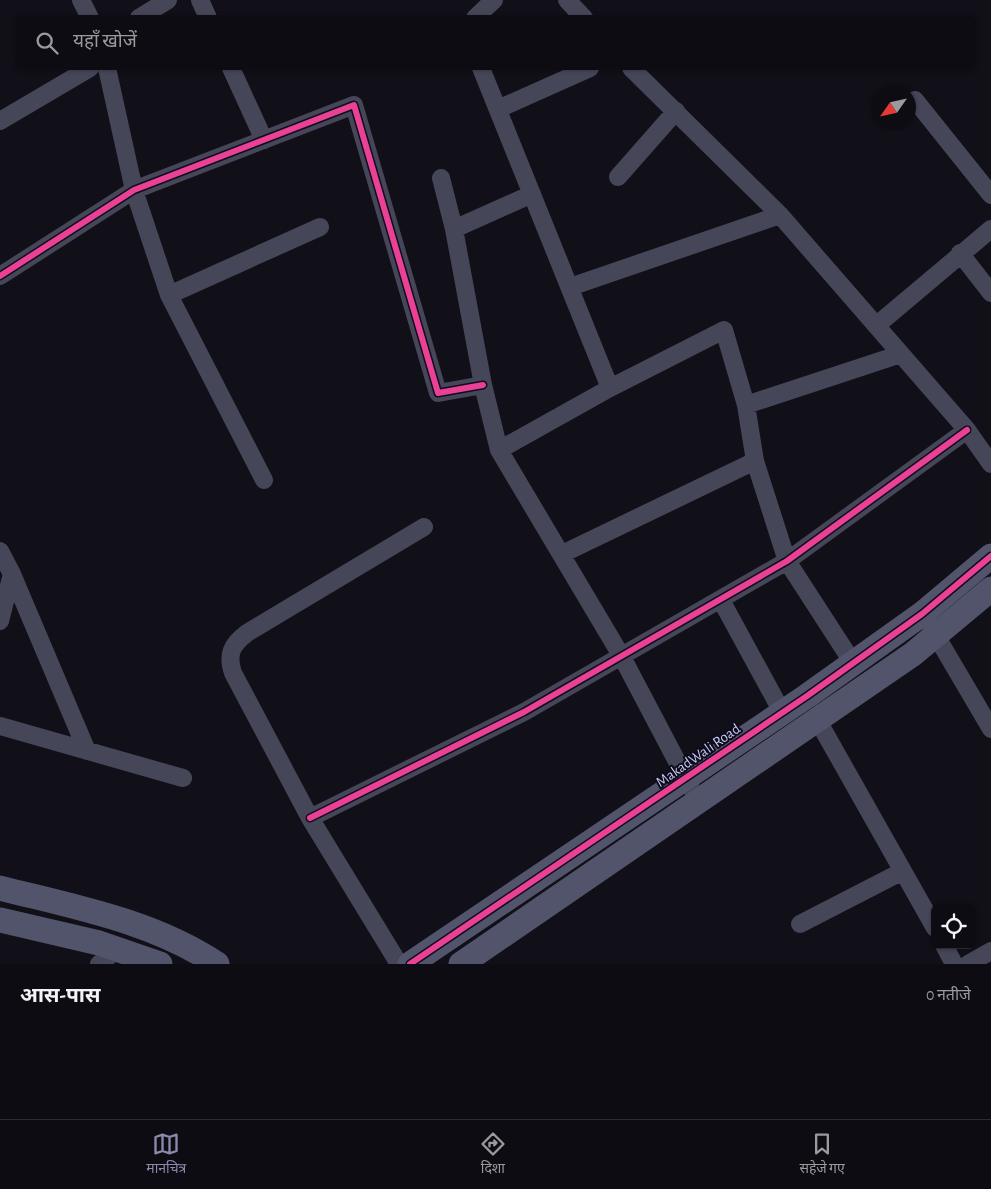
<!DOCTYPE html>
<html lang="hi">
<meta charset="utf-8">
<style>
:root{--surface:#0d0c12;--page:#16151b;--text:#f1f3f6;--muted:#9a9b9f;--line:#2d2c32;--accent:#8b8aac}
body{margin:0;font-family:"Alegreya Sans","Noto Sans Devanagari",sans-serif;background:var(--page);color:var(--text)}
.controls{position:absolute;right:15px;bottom:15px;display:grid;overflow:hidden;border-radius:8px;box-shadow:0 1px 4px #0004}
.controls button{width:45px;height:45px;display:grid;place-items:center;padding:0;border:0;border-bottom:1px solid var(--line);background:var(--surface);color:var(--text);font:25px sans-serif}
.compass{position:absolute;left:871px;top:85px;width:45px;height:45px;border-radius:50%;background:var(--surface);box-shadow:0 1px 4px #0004;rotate:236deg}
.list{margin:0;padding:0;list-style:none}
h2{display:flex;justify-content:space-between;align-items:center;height:65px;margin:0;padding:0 20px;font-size:21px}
h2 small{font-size:16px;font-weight:400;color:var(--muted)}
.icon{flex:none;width:28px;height:28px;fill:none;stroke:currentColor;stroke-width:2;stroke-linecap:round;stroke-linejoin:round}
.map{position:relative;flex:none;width:991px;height:964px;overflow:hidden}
.search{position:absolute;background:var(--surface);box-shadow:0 1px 4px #0004;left:15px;right:15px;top:15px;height:55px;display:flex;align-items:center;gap:12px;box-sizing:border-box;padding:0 18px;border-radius:8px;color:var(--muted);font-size:19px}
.sheet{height:155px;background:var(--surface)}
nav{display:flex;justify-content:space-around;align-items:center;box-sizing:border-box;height:70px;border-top:1px solid var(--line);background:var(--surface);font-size:14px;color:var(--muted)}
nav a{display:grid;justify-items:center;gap:2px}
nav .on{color:var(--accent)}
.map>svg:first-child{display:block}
</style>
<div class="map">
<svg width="991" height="964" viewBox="0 0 991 964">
<rect width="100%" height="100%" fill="#111018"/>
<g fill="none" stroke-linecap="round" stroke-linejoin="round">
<path stroke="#464659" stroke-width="18" d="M81,0L90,18
M200,0L208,18
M567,0L584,18
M139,18L168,0
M475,18L494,0
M107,68L134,190L169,295L264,480
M231,68L264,140
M481,68L610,388
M631,68L780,215L967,430L991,464
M915,100L991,195
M498,109L590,68
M0,121L90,68
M618,177L676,111
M441,178L454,229L483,385L499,450L622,657L691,788
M454,229L532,194
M960,253L991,293
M0,276L134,190L354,105L438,393L483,385
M570,287L780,215
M169,295L320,227
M877,325L991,229
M746,405L901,354
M499,450L610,388L724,330L746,405L755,461L787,561L853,663
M0,551L12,574L0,621
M562,554L755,461
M12,574L87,751
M721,600L782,712
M931,627L991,729
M817,719L935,928
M0,726L183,778
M310,818L524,712L787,561L967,430
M800,924L903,871
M944,945L954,964
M99,964L118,949
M399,964L310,818L233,673C227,655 231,645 247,633L424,527
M968,964L991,951"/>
<path stroke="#52546c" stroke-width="25" d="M0,888C75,907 152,921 217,964
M0,920L99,943L160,964
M410,964L807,696L922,614L991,556
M461,964L913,654L991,589"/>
<g stroke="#0e0d1c" stroke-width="9">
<path id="cycleway" d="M0,276L134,190L354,105L438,393L483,385
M310,818L524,712L787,561L967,430
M410,964L807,696L922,614L991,556"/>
</g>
<use href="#cycleway" stroke="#ea4096" stroke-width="6"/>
</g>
<g text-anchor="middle" stroke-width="4" stroke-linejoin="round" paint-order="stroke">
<g font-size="15" fill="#ccccfb" stroke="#0e0d1c">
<text transform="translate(698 755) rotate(-35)" y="5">MakadWali Road</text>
</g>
</g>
</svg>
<div class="controls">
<button><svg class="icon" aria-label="locate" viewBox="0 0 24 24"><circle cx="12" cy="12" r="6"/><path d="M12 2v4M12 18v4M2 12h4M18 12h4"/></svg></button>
</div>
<svg class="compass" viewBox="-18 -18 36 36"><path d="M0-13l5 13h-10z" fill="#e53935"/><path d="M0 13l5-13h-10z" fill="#9a9b9f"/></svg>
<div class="search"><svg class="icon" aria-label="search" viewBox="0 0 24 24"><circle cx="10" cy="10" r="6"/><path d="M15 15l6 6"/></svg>यहाँ खोजें</div>
</div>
<section class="sheet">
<h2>आस-पास<small>0 नतीजे</small></h2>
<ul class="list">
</ul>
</section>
<nav>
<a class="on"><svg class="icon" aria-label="map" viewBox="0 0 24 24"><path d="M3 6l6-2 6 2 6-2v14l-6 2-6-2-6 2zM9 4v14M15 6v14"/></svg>मानचित्र</a>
<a><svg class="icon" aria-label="directions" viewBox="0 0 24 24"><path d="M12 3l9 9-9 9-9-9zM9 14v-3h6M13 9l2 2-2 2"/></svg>दिशा</a>
<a><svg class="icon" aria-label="saved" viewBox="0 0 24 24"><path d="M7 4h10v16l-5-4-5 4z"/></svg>सहेजे गए</a>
</nav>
